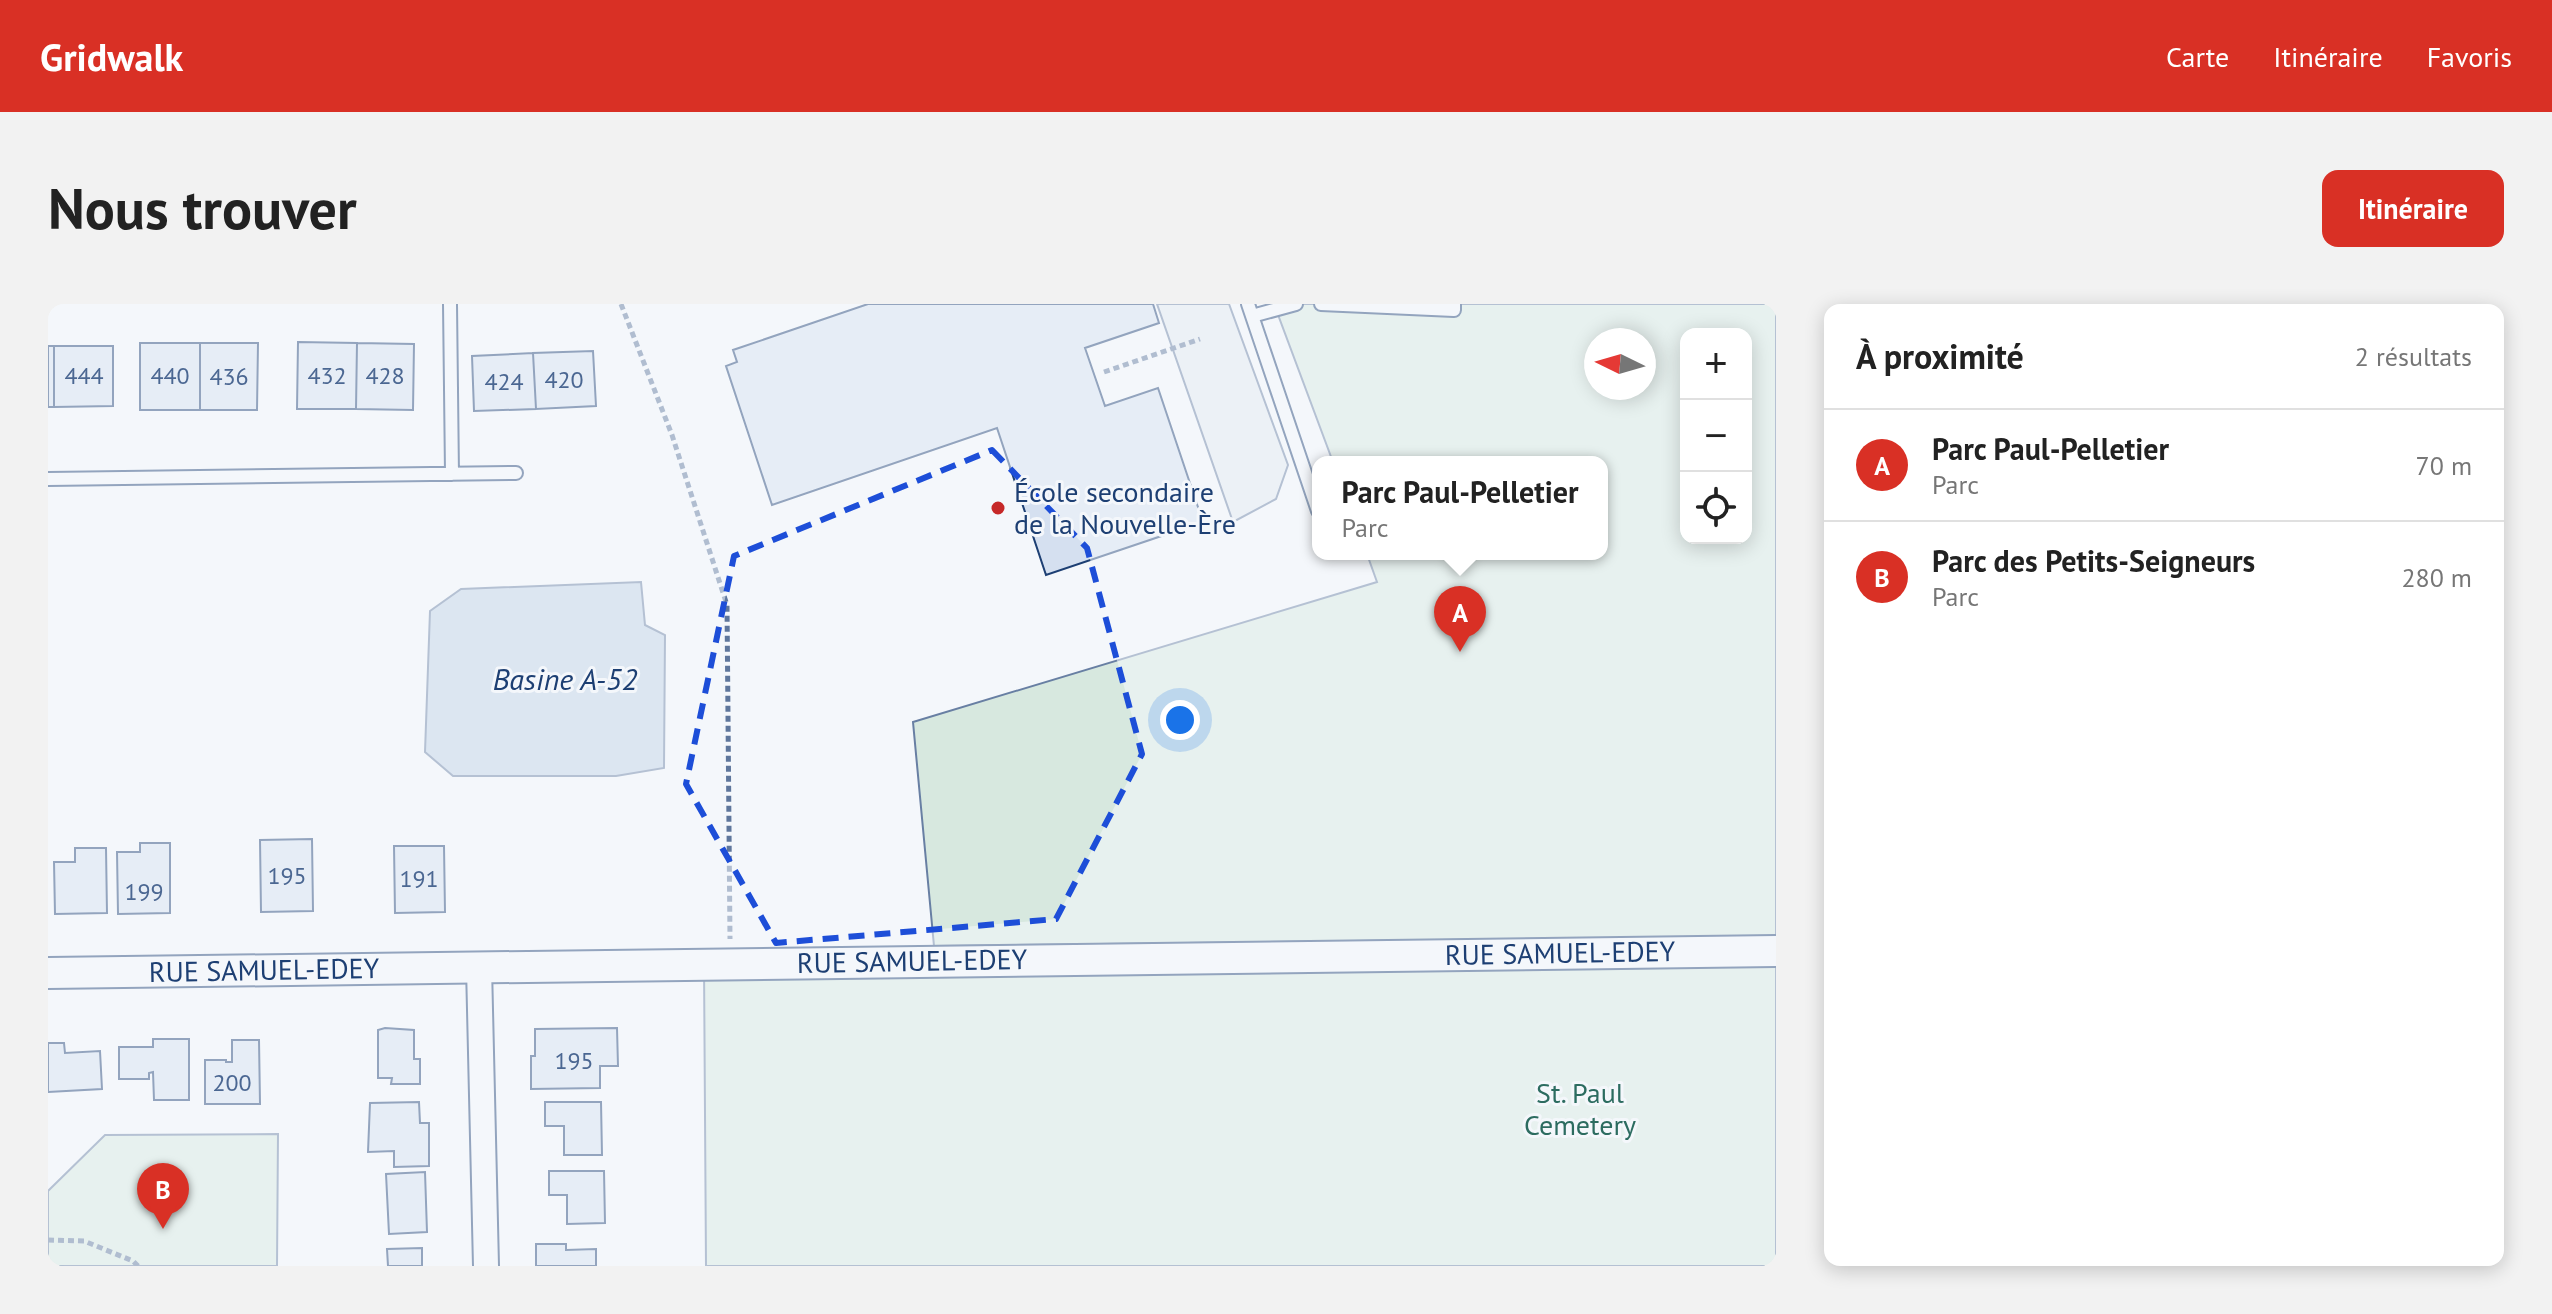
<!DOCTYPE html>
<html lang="fr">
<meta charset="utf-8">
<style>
:root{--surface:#fff;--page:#f2f2f2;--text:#222;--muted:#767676;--line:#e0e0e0;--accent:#d93025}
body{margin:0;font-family:"PT Sans",sans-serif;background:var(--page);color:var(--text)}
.controls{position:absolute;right:24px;top:24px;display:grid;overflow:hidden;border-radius:16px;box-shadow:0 4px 20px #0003}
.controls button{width:72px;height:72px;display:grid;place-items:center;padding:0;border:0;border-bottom:2px solid var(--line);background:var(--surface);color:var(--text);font:40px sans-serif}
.compass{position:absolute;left:1536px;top:24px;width:72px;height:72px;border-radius:50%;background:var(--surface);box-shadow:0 4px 20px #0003;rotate:275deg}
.you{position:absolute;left:1132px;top:416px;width:28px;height:28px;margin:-20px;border:6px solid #fff;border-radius:50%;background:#1a73e8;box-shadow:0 0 0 12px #1a73e833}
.badge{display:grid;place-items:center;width:52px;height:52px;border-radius:50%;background:var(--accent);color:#fff;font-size:26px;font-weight:700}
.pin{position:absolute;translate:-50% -66px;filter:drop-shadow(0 2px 4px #0008)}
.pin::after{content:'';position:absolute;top:42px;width:28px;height:24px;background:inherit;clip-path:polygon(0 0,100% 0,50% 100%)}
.popup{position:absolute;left:1264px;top:152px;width:296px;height:104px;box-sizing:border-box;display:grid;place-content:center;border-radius:16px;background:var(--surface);filter:drop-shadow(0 2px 6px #0005);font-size:26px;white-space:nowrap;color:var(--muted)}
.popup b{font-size:30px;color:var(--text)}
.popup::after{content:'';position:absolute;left:50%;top:100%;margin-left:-16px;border:16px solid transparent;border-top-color:var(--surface)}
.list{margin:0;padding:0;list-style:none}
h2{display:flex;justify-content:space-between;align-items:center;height:104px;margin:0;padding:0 32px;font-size:34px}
h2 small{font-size:26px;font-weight:400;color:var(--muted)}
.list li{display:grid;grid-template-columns:52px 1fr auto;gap:24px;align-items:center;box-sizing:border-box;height:112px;padding:0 32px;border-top:2px solid var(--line)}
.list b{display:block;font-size:30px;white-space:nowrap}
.list p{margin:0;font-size:26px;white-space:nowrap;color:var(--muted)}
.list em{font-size:26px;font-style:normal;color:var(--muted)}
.icon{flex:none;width:44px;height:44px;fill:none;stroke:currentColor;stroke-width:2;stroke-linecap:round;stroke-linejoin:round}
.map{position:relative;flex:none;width:1728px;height:962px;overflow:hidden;border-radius:16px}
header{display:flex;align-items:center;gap:48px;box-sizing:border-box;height:112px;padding:0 40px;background:var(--accent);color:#fff}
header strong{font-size:38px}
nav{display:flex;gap:44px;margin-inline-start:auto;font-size:28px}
.intro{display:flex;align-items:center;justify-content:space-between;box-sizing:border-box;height:192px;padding:0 48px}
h1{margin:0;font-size:56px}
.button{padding:20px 36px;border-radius:16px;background:var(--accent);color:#fff;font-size:28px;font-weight:700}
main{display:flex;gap:48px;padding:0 48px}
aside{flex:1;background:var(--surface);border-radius:16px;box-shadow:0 4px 20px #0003}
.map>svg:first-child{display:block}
</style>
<header>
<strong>Gridwalk</strong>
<nav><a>Carte</a><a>Itinéraire</a><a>Favoris</a></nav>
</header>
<div class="intro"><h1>Nous trouver</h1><a class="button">Itinéraire</a></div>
<main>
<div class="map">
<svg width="1728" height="962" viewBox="0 0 1728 962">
<rect width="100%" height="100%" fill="#f4f7fb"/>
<path fill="#d7e8df" stroke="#687fa3" stroke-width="2" fill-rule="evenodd" d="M1226,0H1728V632L886,642L865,418L1329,278L1319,250H1554V158H1285ZM1638,30H1698V234H1638ZM1548,36H1596V84H1548Z
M1728,647V962H658L656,660Z
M230,830L229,962H0V887L57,831Z"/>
<path fill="#e3e8f0" stroke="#687fa3" stroke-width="2" d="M1109,0H1181L1240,161L1228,195L1185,218Z"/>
<path fill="#bed0e5" stroke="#687fa3" stroke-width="2" d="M593,278L597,321L617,331L616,464L568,472H405L377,448L382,307L413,285Z"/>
<path fill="#d5e0f0" stroke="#1d3f73" stroke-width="2" d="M820,0H1105L1111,19L1037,44L1057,102L1110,84L1155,218L998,271L949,124L724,201L678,62L689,58L685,46Z
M250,38L309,39L308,105H249Z
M92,39H152V106H92Z
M152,39H210L209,106H152Z
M309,39L366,40L365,106L308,105Z
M0,42H6V103H0Z
M6,42H65V102L6,103Z
M545,47L548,102L488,105L485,49Z
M485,49L488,105L426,107L424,52Z
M264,535L265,607L213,608L212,536Z
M92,539H122V609L70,610L69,548H92Z
M346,542H396L397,608L347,609Z
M27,544H58L59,609L7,610L6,558H27Z
M337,724L366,726V755H372V780H343L344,774H330V726Z
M569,724L570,762H552V784L483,785V752H487V725Z
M105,735H141V796H106L105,768L101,769V775H71V743H105Z
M184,736H211L212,800H157V756H178V758H184Z
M0,739H16L17,749L52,747L54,785L0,788Z
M371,798L372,819H381V862L346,863V847L320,848L322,799Z
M497,798H553L554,851H516V822H497Z
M501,867H556L557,919L519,920V891H501Z
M377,868L379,928L341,930L338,870Z
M488,940H518V946L548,945V962H488Z
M374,944V962H340L339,945Z"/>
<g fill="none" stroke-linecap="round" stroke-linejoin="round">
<g stroke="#1d3f73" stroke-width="16">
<path id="service" d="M402,0L404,170
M1200,0L1270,207
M1273,0L1406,6V0
M1204,12L1248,0
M0,175L468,169"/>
</g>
<g stroke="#1d3f73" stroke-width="28">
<path id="minor" d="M431,663L438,962"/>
</g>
<g stroke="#1d3f73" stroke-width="34">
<path id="tertiary" d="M0,669L1728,647"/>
</g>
<path stroke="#5e769c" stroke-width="5" stroke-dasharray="6 4" stroke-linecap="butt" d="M573,0L624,131L679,301L682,635
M1056,68L1152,35
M0,936L36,937L85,957L90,962"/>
<use href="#service" stroke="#f4f7fb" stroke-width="12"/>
<use href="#minor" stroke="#f4f7fb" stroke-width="24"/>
<use href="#tertiary" stroke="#f4f7fb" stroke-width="30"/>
</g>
<path d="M0 0H1728V962H0ZM944,146L1039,244L1094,450L1008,615L728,639L638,480L686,252Z" fill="#f4f7fb" fill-opacity=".55" fill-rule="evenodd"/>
<path fill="none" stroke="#1d4ed8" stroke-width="6" stroke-dasharray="16 10" stroke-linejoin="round" d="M944,146L1039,244L1094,450L1008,615L728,639L638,480L686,252Z"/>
<circle fill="#c62828" stroke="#f4f7fb" stroke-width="3" cx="950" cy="204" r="8"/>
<g text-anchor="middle" stroke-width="6" stroke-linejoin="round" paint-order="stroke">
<g font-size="24" fill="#4b6792">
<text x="36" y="80">444</text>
<text x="122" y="80">440</text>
<text x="279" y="80">432</text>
<text x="337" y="80">428</text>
<text x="181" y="81">436</text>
<text x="516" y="84">420</text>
<text x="456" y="86">424</text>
<text x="239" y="580">195</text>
<text x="371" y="583">191</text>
<text x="96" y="596">199</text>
<text x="526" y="765">195</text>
<text x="184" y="787">200</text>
</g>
<g font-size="28" fill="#1d3f73" stroke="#f4f7fb" text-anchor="start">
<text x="966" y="198">École secondaire<tspan x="966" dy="32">de la Nouvelle-Ère</tspan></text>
</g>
<g font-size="28" fill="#1d3f73" stroke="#f4f7fb">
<text transform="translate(1512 649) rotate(-1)" y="10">RUE SAMUEL-EDEY</text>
<text transform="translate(864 657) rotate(-1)" y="10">RUE SAMUEL-EDEY</text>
<text transform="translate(216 666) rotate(-1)" y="10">RUE SAMUEL-EDEY</text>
</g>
<g font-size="28" fill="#2c6c60" stroke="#f4f7fb">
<text x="1532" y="799">St. Paul<tspan x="1532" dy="32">Cemetery</tspan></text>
</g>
<g font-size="30" font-style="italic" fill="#1d3f73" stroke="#f4f7fb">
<text x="517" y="386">Basine A-52</text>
</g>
</g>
</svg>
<div class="controls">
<button>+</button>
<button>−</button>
<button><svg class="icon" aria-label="locate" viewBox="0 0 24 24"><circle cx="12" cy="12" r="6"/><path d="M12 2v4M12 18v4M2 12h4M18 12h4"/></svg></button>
</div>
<svg class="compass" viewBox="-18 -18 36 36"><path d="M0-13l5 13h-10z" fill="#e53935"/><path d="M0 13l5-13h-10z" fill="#767676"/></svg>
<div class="you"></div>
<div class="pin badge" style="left:1412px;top:348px">A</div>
<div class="popup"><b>Parc Paul-Pelletier</b>Parc</div>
<div class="pin badge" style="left:115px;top:925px">B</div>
</div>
<aside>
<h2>À proximité<small>2 résultats</small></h2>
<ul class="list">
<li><span class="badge">A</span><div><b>Parc Paul-Pelletier</b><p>Parc</p></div><em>70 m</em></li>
<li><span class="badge">B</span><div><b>Parc des Petits-Seigneurs</b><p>Parc</p></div><em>280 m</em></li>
</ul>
</aside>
</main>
